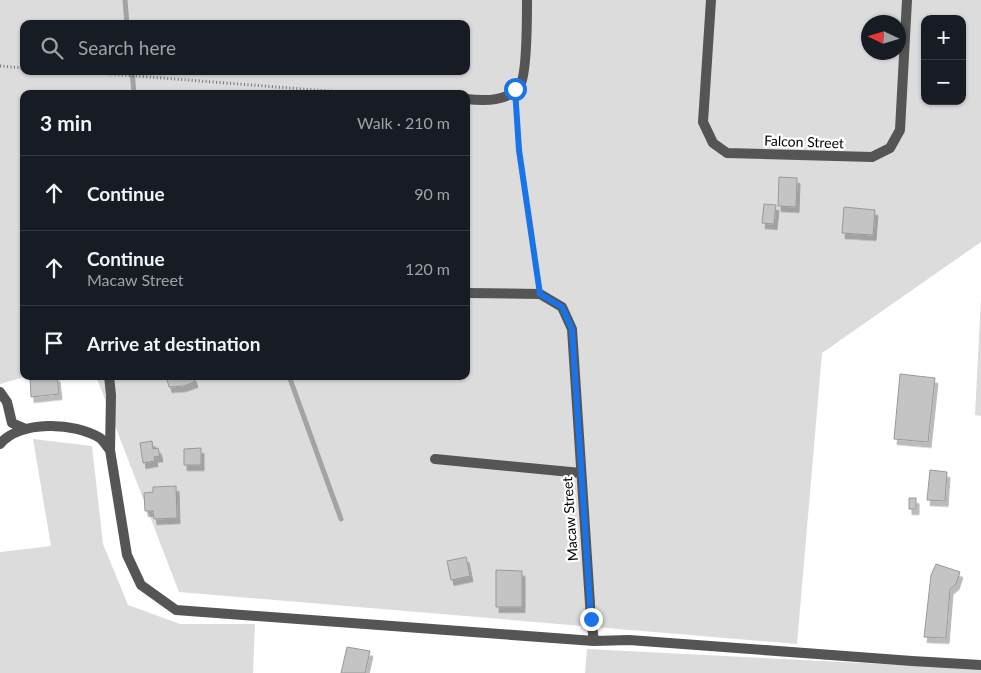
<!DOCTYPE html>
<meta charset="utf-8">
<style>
:root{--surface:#171b24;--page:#20242c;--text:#f1f3f6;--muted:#9ea1a6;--line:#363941}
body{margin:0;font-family:Lato,sans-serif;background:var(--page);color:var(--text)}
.controls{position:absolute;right:15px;top:15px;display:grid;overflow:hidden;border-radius:10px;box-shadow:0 1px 4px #0004}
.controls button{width:45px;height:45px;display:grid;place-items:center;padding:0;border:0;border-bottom:1px solid var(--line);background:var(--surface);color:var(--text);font:25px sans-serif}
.compass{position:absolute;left:861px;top:15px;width:45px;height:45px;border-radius:50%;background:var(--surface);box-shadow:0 1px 4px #0004;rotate:274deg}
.stop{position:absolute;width:15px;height:15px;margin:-11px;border:4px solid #1a73e8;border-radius:50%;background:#fff}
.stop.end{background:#1a73e8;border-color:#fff;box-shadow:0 1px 5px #0008}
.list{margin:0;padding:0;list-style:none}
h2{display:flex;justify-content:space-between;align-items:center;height:65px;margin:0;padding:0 20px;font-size:21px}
h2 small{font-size:16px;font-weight:400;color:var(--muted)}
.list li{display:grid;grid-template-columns:32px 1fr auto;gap:15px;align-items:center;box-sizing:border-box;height:75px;padding:0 20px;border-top:1px solid var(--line)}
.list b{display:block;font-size:19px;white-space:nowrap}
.list p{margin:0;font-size:16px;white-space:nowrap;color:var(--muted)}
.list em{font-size:16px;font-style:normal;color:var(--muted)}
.icon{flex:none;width:28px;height:28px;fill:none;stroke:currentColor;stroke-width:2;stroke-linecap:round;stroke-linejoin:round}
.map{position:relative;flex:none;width:981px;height:673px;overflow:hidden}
.search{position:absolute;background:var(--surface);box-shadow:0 1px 4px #0004;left:20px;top:20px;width:450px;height:55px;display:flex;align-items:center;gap:12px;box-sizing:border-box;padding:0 18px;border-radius:10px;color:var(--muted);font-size:19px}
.panel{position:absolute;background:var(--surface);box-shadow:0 1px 4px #0004;left:20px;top:90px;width:450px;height:290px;border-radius:10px}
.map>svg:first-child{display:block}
</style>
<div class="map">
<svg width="981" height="673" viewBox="0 0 981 673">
<defs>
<filter id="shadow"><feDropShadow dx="3" dy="5.5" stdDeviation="0" flood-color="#0004"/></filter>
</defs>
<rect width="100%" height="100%" fill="#fff"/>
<path fill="#dcdcdc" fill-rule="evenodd" d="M0,0H981V242L822,353L797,644L179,592L96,376H466V94H24V376H28L0,384ZM925,19H962V101H925ZM868,22H898V52H868ZM24,24H466V71H24Z
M981,299V416L975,415Z
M33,439L92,446L103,544L128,605L180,624H255L253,673H0V552L51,546Z
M587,649L981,669V673H585Z"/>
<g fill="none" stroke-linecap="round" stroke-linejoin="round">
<path stroke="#a3a3a3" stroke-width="5" d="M125,0L127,24
M132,71L134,94
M289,376L341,519"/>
</g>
<path fill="#c4c4c4" stroke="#999" filter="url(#shadow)" d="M779,177L797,178L796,207L778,206Z
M764,204L776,205L774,224L762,223Z
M844,207L875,210L873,235L842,233Z
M900,374L935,378L928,442L894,439Z
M30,376H57L59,394L31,397Z
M166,376H193L195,382L183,386L169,387Z
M152,441L153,449L158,448L160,456L154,457L155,461L143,463L140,443Z
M201,448V465H184V449Z
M930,470L947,472L945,501L927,500Z
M176,486L177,518L154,519L153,511H145L144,493L153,492V487Z
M909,498H916V509H909Z
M466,557L470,576L451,580L447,561Z
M936,564L960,572L956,584L950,589L946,638L924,637L931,575Z
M496,570L522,571V607H496Z
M347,647L370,651L365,673H341Z"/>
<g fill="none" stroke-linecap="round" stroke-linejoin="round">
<path stroke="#777" stroke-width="3" stroke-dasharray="1 2.5" stroke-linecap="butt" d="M0,66L24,68
M73,71L366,94
M516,106L519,150L538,281"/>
<path stroke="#555" stroke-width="10" d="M711,0L703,122L713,143L727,153L872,157L890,148L900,130L907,0
M466,99C484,101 509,102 520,85C527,75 527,16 527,0
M466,293L540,294L562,307L572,329L591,619L594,641
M109,376L111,395L110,450
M0,392L7,402L12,423L26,429
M0,444C20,420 75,422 100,438C104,441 107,447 110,450L127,555L141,585L176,610L594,641L629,640L912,661L981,665
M435,459L581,473"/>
</g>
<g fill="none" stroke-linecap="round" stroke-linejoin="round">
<path stroke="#1a73e8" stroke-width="6" d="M515,89L519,150L540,294L562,307L572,329L591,619"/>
</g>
<g text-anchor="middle" stroke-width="4.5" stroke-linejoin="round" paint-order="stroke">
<g font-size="14" fill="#000" stroke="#fff">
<text transform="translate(804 142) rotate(2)" y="5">Falcon Street</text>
<text transform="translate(570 519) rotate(-94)" y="5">Macaw Street</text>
</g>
</g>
</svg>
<div class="controls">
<button>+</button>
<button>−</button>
</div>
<svg class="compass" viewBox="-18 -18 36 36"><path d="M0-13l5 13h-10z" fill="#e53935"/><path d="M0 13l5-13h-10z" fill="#9ea1a6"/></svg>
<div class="stop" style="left:515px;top:89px"></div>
<div class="stop end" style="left:591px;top:619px"></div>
<div class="search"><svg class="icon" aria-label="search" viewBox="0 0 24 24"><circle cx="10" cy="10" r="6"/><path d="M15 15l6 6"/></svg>Search here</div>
<section class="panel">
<h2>3 min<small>Walk · 210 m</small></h2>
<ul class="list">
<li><svg class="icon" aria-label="ahead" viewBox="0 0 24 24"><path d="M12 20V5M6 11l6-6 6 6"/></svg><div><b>Continue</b></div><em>90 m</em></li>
<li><svg class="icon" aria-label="ahead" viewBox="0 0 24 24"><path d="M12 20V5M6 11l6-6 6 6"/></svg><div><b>Continue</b><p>Macaw Street</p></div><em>120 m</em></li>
<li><svg class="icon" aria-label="arrive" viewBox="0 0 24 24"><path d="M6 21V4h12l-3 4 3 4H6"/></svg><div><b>Arrive at destination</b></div></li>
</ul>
</section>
</div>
